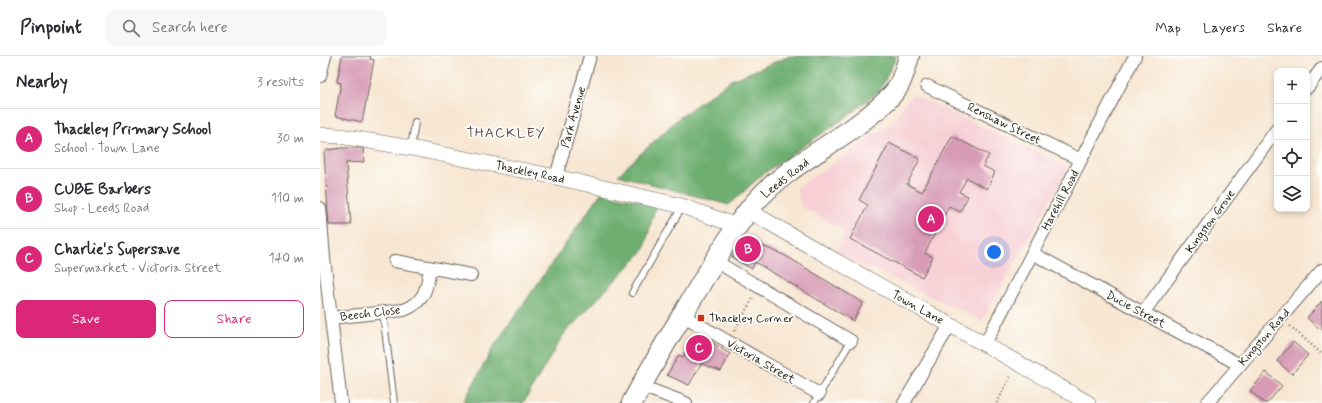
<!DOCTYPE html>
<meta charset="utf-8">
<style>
:root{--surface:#fff;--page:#f7f7f7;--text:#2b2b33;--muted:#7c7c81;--line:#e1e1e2;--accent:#db2777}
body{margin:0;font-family:Mynerve,sans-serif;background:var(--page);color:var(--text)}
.controls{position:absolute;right:12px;top:12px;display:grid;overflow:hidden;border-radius:8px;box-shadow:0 2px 6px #0003}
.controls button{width:36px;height:36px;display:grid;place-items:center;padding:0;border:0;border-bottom:1px solid var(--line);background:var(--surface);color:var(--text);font:20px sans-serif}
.you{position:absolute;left:674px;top:196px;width:14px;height:14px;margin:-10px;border:3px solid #fff;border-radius:50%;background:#1a73e8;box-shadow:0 0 0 6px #1a73e833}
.badge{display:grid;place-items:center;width:26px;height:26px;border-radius:50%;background:var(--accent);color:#fff;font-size:13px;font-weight:700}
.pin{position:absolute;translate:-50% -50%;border:2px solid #fff;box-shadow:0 1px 4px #0006}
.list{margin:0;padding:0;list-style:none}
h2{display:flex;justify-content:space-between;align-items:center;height:52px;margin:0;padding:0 16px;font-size:17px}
h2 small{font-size:13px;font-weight:400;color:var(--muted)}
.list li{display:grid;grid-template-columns:26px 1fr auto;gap:12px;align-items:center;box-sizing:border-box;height:60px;padding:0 16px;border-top:1px solid var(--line)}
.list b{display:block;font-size:15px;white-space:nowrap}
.list p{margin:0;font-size:13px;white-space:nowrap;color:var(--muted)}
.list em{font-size:13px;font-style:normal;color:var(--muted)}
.actions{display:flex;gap:8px;padding:12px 16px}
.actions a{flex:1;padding:9px 0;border:1px solid var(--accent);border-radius:8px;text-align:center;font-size:14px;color:var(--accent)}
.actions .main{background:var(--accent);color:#fff}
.icon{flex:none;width:22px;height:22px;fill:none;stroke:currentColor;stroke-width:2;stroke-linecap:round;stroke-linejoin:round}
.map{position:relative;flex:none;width:1002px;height:347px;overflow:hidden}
header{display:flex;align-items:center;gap:24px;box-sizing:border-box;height:56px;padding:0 20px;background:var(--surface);border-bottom:1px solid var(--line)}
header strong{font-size:19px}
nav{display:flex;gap:22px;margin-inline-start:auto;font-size:14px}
.search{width:280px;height:36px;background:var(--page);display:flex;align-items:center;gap:10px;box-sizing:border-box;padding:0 14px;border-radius:8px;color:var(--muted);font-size:15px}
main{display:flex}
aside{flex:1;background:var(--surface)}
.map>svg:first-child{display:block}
</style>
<header>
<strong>Pinpoint</strong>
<div class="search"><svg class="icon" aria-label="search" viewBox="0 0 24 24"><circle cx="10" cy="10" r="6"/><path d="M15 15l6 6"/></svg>Search here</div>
<nav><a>Map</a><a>Layers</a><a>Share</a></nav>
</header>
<main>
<aside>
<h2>Nearby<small>3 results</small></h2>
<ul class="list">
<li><span class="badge">A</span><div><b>Thackley Primary School</b><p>School · Town Lane</p></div><em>30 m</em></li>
<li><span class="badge">B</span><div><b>CUBE Barbers</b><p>Shop · Leeds Road</p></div><em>110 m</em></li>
<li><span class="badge">C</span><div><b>Charlie's Supersave</b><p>Supermarket · Victoria Street</p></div><em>140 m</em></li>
</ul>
<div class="actions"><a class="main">Save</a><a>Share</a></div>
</aside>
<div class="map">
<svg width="1002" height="347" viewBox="0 0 1002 347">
<rect width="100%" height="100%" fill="#fdfcf7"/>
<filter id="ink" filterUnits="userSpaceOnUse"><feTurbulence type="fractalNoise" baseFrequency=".025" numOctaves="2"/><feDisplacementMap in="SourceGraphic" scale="8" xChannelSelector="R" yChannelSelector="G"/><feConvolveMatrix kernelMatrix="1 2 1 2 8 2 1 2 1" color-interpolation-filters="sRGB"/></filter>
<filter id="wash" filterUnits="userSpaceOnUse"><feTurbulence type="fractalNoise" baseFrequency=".012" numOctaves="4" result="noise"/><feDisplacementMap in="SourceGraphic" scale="16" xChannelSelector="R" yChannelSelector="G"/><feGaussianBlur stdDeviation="0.9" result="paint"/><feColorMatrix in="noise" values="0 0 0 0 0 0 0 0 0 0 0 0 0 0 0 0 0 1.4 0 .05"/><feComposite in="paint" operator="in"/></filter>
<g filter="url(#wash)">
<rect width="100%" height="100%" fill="#f7e6d1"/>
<path fill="#f7cfd5" d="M592,38L749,111L662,265L516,196L525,175L481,150L476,133L571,67Z"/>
<path fill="#6eaf71" stroke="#456646" d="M470,0H577L560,34L532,57L443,118L409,149L298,119L360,61L411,24Z
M281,137L336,148L324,194L244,278L203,347H143L174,290Z"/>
<g id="blocks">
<path fill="#d79bb6" d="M22,0H51L50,3L54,4L42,66L15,60L21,27L17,26Z
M632,80L669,99L663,110L675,116L667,133L647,122L639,136L648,140L640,156L629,150L605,197L613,201L602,221L530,183L548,149L539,144L569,87L600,103L587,128L602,136Z
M22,92H43L44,106L26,107L31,169H9L4,97L7,94Z
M424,182L466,200L543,247L533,265L435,206L432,213L412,201Z
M1002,245V272L1001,274L987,262Z
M377,277L410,298L401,315L381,308L369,329L347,319L359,299L363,301Z
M973,286L988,299L972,318L957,305Z
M946,316L962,330L947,347H944L930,335Z"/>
</g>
</g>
<g filter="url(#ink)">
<use href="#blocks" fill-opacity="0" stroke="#69635b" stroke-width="1"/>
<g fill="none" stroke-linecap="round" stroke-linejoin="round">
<g stroke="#69635b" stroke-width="8">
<path id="service" d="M91,92L95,66
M312,237L362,151
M63,257L74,347
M494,347L531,285"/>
</g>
<g stroke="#69635b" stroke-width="14">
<path id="minor" d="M0,20L5,0
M607,30L761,104
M987,32L1002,12
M236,121L270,0
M0,152L4,202L21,347
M712,197L920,309
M75,205L151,219
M395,205L531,285
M823,257L957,73
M362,259L499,338
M11,262L84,254C105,246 107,232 110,212
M665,288L815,0
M321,330L366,347
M584,347L630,269
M887,347L1002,214"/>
</g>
<g stroke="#69635b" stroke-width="16">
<path id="tertiary" d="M0,79L20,80L91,92L236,121L362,150L417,170
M428,154C540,221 655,281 768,347"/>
</g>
<g stroke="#69635b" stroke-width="22">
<path id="primary" d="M312,347C334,305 359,265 383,224C400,197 416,168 437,144C466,112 507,92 541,66C554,56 566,47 576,34C583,24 586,11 589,0"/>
</g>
<path stroke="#69635b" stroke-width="2.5" stroke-dasharray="1 3" stroke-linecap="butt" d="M970,270L1002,298
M414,275L434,241
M677,347L691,319"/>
<use href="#service" stroke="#fff" stroke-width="6"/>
<use href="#minor" stroke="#fff" stroke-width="12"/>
<use href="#tertiary" stroke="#fff" stroke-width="15"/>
<use href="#primary" stroke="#fff" stroke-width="20"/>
</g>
</g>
<rect fill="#c8321e" stroke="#fdfcf7" stroke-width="1.5" x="377" y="258" width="8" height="8" rx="2"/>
<g text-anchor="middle" stroke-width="3.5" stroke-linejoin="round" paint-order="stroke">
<g font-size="12" fill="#1c1c1c" stroke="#fdfcf7">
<text transform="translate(253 61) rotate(-74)" y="4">Park Avenue</text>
<text transform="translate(684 67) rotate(26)" y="4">Renshaw Street</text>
<text transform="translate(210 116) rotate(12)" y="4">Thackley Road</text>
<text transform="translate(465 122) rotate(-38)" y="4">Leeds Road</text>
<text transform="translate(740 144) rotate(-62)" y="4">Harehill Road</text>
<text transform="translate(890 165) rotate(-54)" y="4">Kingston Grove</text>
<text transform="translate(598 251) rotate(29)" y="4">Town Lane</text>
<text transform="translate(816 253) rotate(28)" y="4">Ducie Street</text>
<text transform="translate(50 257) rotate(-7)" y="4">Beech Close</text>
<text transform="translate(944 281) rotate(-49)" y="4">Kingston Road</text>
<text transform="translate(441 305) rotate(30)" y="4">Victoria Street</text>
</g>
<g font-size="12" fill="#1c1c1c" stroke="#fdfcf7" text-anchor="start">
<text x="389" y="266">Thackley Corner</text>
</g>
<g font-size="14" letter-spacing="1" fill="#5d4852" stroke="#fdfcf7">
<text x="186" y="81">THACKLEY</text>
</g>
</g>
</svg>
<div class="controls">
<button>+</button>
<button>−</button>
<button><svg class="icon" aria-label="locate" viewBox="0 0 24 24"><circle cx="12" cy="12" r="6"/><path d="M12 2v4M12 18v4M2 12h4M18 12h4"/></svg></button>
<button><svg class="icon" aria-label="layers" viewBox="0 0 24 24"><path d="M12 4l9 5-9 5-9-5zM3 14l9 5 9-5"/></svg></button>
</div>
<div class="you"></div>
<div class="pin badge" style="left:611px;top:163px">A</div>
<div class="pin badge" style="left:428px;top:193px">B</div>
<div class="pin badge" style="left:379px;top:292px">C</div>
</div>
</main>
